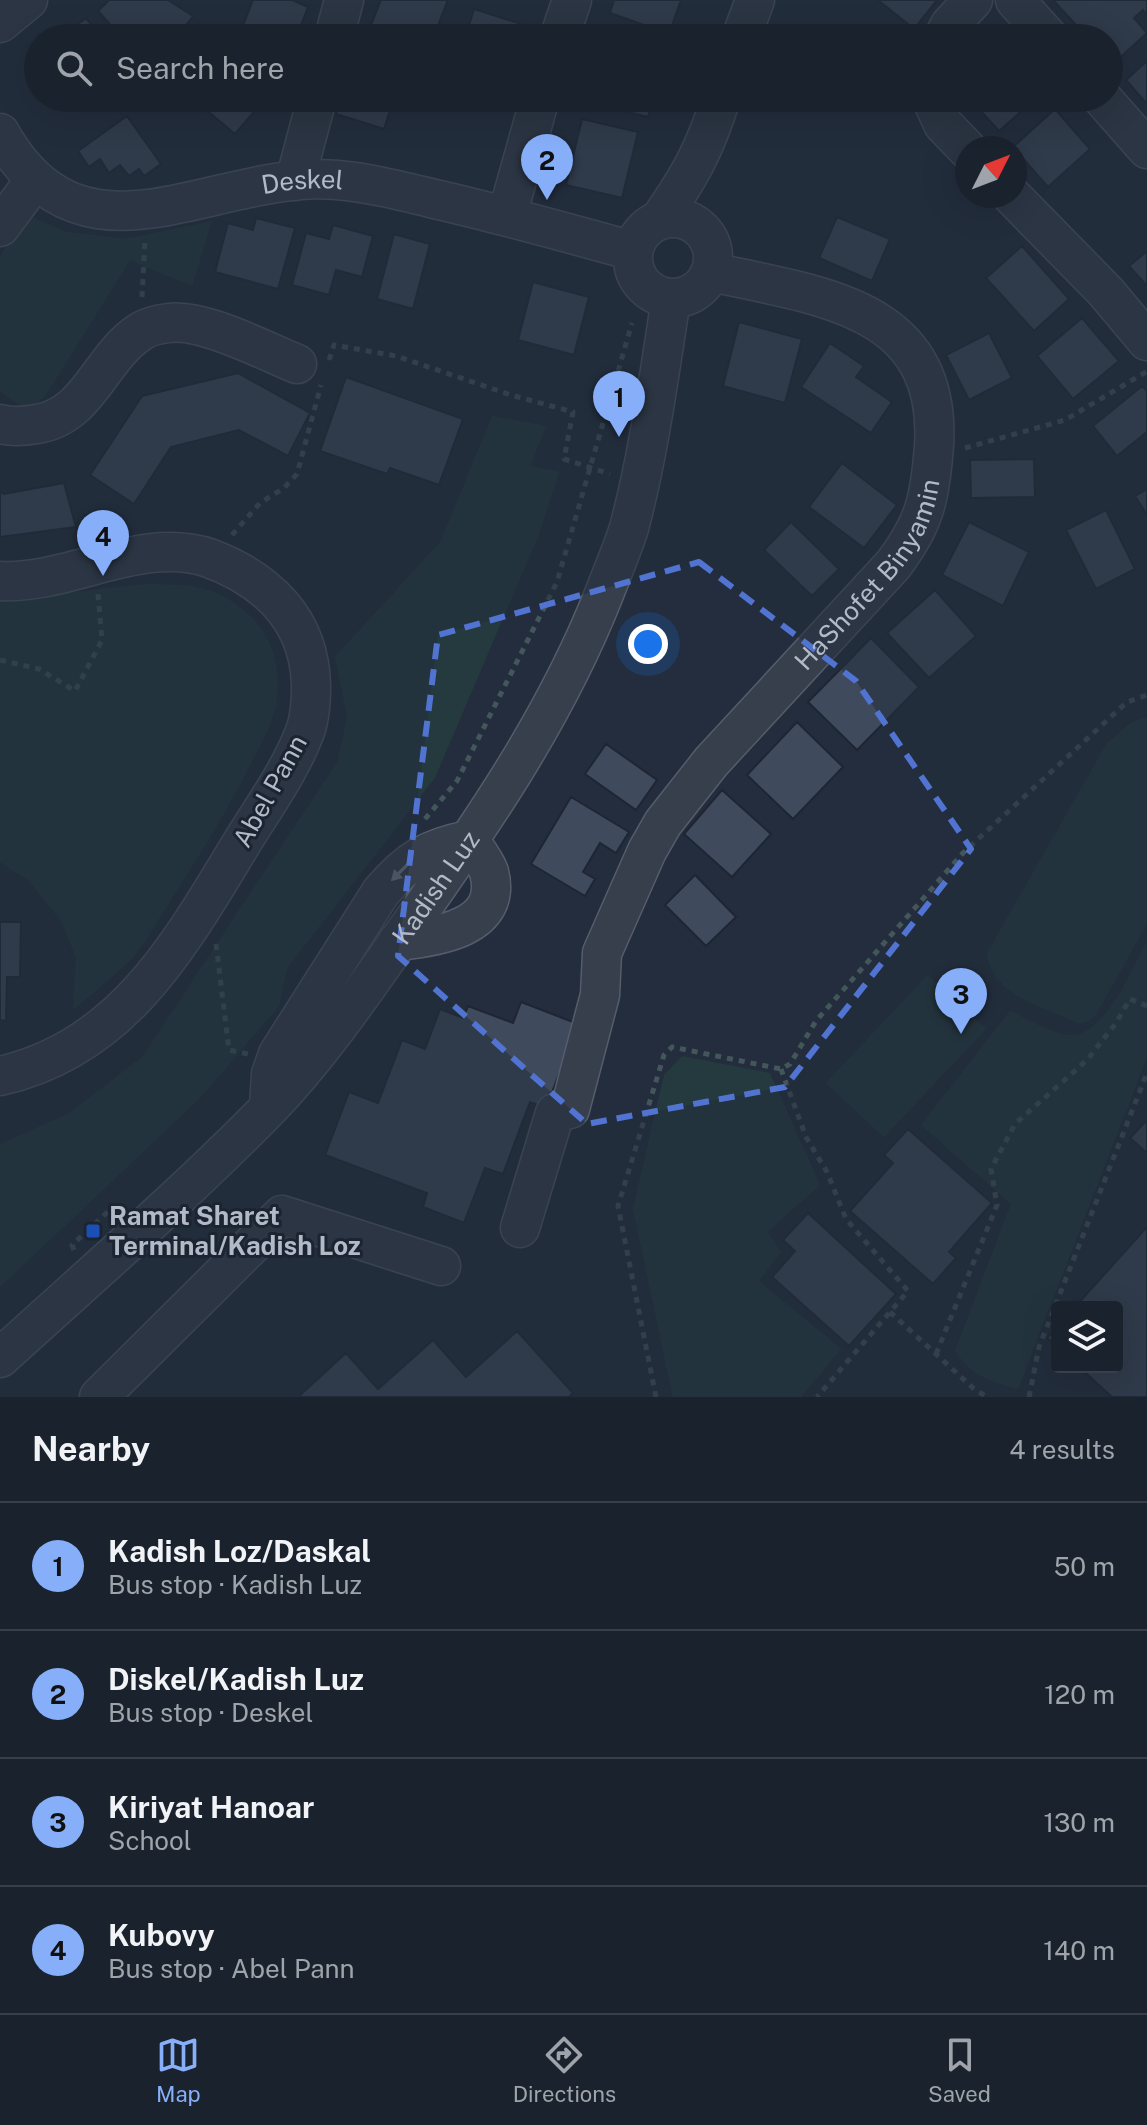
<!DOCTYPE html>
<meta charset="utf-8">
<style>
:root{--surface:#1a222e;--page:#232a36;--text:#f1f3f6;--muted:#9fa4aa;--line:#383f4a;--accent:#87aef9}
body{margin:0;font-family:"Public Sans",sans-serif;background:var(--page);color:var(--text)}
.controls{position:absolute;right:24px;bottom:24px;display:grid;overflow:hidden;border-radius:8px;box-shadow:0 8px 32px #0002}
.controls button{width:72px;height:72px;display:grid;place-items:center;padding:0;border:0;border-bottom:2px solid var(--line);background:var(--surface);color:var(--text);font:40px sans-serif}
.compass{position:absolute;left:955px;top:136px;width:72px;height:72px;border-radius:50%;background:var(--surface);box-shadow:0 8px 32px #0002;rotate:48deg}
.you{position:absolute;left:648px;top:644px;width:28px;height:28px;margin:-20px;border:6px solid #fff;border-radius:50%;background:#1a73e8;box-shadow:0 0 0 12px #1a73e833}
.badge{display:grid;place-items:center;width:52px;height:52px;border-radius:50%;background:var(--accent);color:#111;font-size:26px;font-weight:700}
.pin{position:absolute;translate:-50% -66px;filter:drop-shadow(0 2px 4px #0008)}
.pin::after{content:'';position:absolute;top:42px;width:28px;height:24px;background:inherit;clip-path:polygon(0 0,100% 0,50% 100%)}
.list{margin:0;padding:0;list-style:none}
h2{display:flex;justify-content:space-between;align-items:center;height:104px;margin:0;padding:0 32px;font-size:34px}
h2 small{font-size:26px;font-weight:400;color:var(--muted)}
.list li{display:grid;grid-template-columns:52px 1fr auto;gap:24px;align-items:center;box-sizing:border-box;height:128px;padding:0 32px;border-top:2px solid var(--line)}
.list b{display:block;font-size:30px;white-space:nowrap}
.list p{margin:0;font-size:26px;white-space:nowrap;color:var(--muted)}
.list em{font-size:26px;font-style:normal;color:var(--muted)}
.icon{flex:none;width:44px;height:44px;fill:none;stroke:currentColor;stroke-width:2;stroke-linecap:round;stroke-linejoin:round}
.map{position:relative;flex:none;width:1147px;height:1397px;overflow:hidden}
.search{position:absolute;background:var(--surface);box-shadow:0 8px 32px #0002;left:24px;right:24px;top:24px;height:88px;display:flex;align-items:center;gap:20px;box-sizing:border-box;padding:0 28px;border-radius:44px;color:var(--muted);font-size:30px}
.sheet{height:616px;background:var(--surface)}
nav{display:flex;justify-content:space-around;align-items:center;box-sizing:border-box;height:112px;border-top:2px solid var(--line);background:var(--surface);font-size:22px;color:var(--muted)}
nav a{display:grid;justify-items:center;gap:4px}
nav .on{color:var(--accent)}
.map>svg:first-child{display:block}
</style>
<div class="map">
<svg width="1147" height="1397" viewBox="0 0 1147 1397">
<rect width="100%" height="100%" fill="#232d3d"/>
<path fill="#253a3e" d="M27,215L66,232L126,239L212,221L192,286L130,260L46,395L36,404L21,406L0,391V256Z
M492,416L546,426L530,466L559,472L539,534L435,778L287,968L279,1006L201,1097L0,1287V1144L68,1114L142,1057L338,761L347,716L335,657L441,541Z
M148,584C163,585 181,584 196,587C218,591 239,604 254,620C274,641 280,670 277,699C274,721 262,742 252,761C222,823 182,881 146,940L130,961L73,1010L76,958L62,922L29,881L0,862V600Z
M1144,718L1147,719V924L1095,1016L1086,1022L1078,1023C1045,1008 991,995 987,953L1107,743L1132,722Z
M1147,941V1057L1018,1389C988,1381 973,1376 955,1351L1011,1204L921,1125L1010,1011C1026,1018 1051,1033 1067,1035C1103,1041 1133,967 1147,941Z
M928,975L986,1029L884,1137L826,1083Z
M682,1056L770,1073L820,1185L767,1232L781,1252L759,1281L841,1349L801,1397H673L633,1209L664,1075Z"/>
<path fill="#3f4b5c" stroke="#1e2634" stroke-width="2" d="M109,0H168L193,16L176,38H122L98,11Z
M253,0H292L308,7L296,38H238Z
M381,0H448L433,38H405L371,25Z
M614,0H681L669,34L610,13Z
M878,0H937L914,29Z
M1053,0H1147V15L1143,10L1134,18L1147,33L1112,65L1109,61V38H1088Z
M474,9L534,28L531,38H465Z
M86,18L101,38H59L74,27Z
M1147,61V104L1126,80Z
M192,98H266L235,134Z
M341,98H394L384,129L336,114Z
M585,98H653L648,117L584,101Z
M969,98H1036L999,131Z
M1055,109L1090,149L1048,187L1013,147Z
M127,116L161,164L144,176L139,169L129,176L120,165L109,173L100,159L89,167L78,151Z
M582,119L638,132L622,198L566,185Z
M837,217L890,239L872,281L819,258Z
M256,218L295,228L278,289L215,272L228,223L253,230Z
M333,225L373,236L362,277L336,270L329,295L292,285L306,233L329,239Z
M394,234L430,244L413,309L377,299Z
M1022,246L1069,299L1034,331L986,278Z
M1147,251V286L1129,266Z
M533,282L589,297L574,355L518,340Z
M1082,318L1119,361L1073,399L1037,356Z
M739,322L802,339L785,403L723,386Z
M989,333L1012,378L969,400L946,355Z
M830,343L864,366L856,377L892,402L871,433L801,387Z
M238,373L310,413L288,456L239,430L171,447L134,504L90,475L142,396Z
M346,377L463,419L439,485L390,468L387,474L320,451Z
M1142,386L1147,391V432L1117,456L1093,426Z
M1034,459L1035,497L971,498L970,460Z
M842,463L897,505L864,548L809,507Z
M64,483L76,527L0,537V492L4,494Z
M1147,489V515L1135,496Z
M1106,510L1135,569L1096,589L1066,530Z
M791,522L839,569L812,596L764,550Z
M969,522L1029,552L1003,606L942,575Z
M935,590L976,636L929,678L887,633Z
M871,638L919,687L857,750L808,702Z
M797,722L843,767L793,819L747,775Z
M606,744L657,780L636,810L585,774Z
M722,790L771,834L732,877L684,834Z
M571,797L629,832L616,853L600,843L583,872L595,879L585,896L531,864Z
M695,875L736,917L706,946L665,905Z
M0,922H21L20,977H7L6,1021L0,1020Z
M521,1002L578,1024L546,1108L530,1102L503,1174L485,1168L464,1223L423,1207L427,1193L325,1155L349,1092L378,1103L402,1040L425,1049L440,1009L463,1018L468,1006L513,1023Z
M1147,1120V1153L1130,1138Z
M908,1129L992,1203L949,1252L956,1258L933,1284L850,1211L893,1163L884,1155Z
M808,1213L896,1294L849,1346L772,1277L795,1251L783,1240Z
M1147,1227V1397H1112L1079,1367H1117V1307H1075Z
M1057,1327V1347L1047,1338Z
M517,1331L573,1393L569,1397H298L346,1353L378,1389L433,1340L466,1377Z"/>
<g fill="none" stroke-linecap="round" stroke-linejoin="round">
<g stroke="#555d6b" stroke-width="41">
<g id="minor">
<path d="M1015,0L1049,38"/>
<path d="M0,23L28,0"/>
<path d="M334,38L344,0"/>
<path d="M559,38L572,0"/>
<path d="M741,38L755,0"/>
<path d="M943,38L950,25L973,0"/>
<path d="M931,98L943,124L967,149"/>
<path d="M1102,98L1147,149"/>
<path id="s1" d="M0,133C84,282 214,169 337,180C371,183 406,192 439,200C504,215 568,233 633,251"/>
<path d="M295,181L317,98"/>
<path d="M1012,196L1106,292L1147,341"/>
<path d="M507,216L540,98"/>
<circle cx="673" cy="258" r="40"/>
<path d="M660,219C690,176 705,149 721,98"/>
<path d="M0,227L35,180"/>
<path d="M0,424C11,427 25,426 37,424C89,416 100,358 140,332C147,327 160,324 169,323C202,318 265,351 297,364"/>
<path d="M0,581C68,585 142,535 209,558C268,580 310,621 311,686C311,701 310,720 304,734C288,775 260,812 238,849C178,948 121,1049 0,1076"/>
<path d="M398,941C436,937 504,928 489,872C485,861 476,850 469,840"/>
<path d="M269,1107L271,1074L278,1054L381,892C408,860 428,848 469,840"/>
<path id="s2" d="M520,1228L555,1113L570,1109L600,995L602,953L647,851L663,823L711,762L893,565C925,523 930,498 934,446C943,305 817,296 712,272"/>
<path id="s3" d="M0,1358C90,1276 184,1195 270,1107C322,1053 364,990 408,928C483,822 556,716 604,594C612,573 622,550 629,528C649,453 659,375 671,299"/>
<path d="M99,1397L282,1215L441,1266"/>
</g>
</g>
<path stroke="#43575b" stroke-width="5" stroke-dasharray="6 6" stroke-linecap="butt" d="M142,297L145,239
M329,360L334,345L396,356L511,395L573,412L564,459L610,474
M965,448L1065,420L1146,372
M232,535L260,503L284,488L297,474L321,385
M0,660L39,669L75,691L102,640L98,594
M425,819L457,781L557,582L632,323
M216,944L229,1050L248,1054
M781,1069L806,1137L827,1172L846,1219L908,1291L817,1397
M74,1250L72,1245L113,1207L120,1210
M890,1312L973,1388L987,1397
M936,1354L997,1205L991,1169L1015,1124L1087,1060L1116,1023L1130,999L1147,1006
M656,1397L618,1206L664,1055L672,1047L781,1069L790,1064L816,1021L963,853L1127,702L1147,695
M1029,1397L1039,1347L1147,1073"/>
<use href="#minor" stroke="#373f4d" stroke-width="38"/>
</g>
<defs><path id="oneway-solid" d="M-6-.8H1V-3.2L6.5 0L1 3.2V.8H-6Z" transform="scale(2)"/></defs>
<use fill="#7b8391" href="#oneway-solid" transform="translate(400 872) rotate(135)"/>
<path d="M0 0H1147V1397H0ZM699,562L856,681L971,849L785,1087L587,1124L398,956L438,635Z" fill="#232d3d" fill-opacity=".55" fill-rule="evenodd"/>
<path fill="none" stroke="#5174d2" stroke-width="6" stroke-dasharray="16 10" stroke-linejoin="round" d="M699,562L856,681L971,849L785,1087L587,1124L398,956L438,635Z"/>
<rect fill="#1a4fb4" stroke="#1c2432" stroke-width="3" x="85" y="1223" width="16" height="16" rx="4"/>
<g text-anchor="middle" stroke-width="6" stroke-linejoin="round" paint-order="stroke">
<g font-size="26" fill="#b2bac8" stroke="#1c2432">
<text dy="9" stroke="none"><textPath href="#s1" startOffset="336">Deskel</textPath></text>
<text dy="9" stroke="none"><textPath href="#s2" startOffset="764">HaShofet Binyamin</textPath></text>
<text transform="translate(270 791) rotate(-61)" y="9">Abel Pann</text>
<text dy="9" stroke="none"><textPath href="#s3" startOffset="644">Kadish Luz</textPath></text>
</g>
<g font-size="26" font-weight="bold" fill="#b2bac8" stroke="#1c2432" text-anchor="start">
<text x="109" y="1225">Ramat Sharet<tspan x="109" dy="30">Terminal/Kadish Loz</tspan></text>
</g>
</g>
</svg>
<div class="controls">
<button><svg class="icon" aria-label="layers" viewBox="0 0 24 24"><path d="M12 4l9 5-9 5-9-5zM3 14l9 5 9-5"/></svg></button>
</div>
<svg class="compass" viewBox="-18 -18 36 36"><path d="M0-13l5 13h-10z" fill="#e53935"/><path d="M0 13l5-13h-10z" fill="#9fa4aa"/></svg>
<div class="you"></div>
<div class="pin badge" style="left:619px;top:437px">1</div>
<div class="pin badge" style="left:547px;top:200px">2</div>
<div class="pin badge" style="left:961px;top:1034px">3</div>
<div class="pin badge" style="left:103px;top:576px">4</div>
<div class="search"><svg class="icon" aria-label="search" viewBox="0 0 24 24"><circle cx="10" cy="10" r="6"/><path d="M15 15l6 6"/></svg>Search here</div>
</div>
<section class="sheet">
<h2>Nearby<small>4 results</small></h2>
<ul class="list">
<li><span class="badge">1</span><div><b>Kadish Loz/Daskal</b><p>Bus stop · Kadish Luz</p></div><em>50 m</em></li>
<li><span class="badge">2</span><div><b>Diskel/Kadish Luz</b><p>Bus stop · Deskel</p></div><em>120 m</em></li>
<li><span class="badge">3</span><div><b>Kiriyat Hanoar</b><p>School</p></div><em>130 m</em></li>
<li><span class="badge">4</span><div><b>Kubovy</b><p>Bus stop · Abel Pann</p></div><em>140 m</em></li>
</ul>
</section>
<nav>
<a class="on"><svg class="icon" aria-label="map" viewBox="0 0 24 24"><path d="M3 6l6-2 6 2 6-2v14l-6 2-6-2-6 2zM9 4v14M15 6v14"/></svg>Map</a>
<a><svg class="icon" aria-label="directions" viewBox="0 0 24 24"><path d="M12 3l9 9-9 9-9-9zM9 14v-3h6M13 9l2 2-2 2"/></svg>Directions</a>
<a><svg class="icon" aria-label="saved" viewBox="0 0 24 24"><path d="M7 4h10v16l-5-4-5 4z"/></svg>Saved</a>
</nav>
